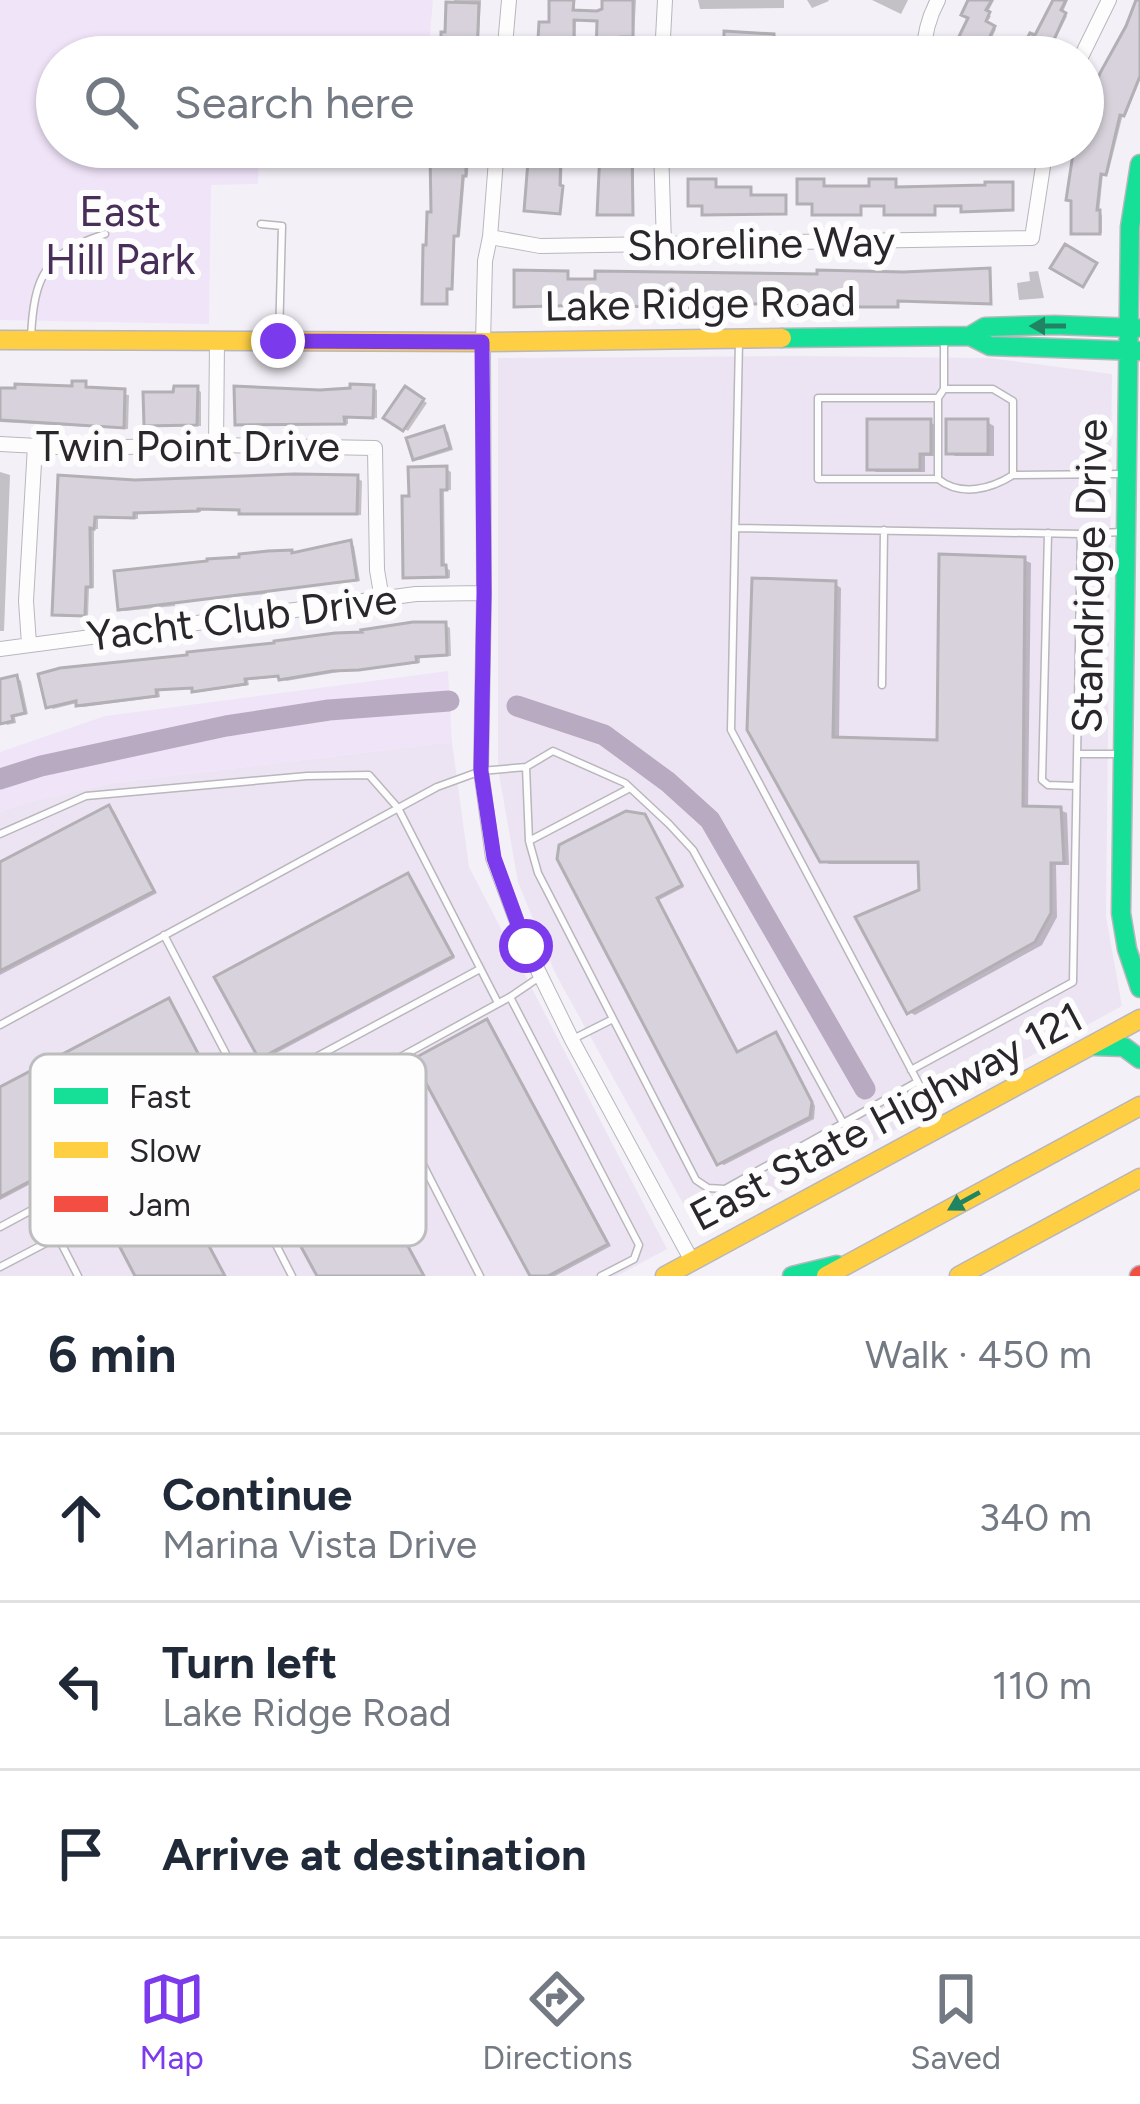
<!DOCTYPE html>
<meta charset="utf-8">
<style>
:root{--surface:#fff;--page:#f6f6f7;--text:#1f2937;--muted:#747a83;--line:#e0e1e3;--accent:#7c3aed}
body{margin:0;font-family:Figtree,sans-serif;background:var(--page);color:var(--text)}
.stop{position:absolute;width:36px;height:36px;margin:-27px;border:9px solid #7c3aed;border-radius:50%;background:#fff}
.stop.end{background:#7c3aed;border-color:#fff;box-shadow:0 3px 12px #0008}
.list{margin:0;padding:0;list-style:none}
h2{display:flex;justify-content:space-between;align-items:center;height:156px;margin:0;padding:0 48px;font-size:51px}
h2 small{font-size:39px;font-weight:400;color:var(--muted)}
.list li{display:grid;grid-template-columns:78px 1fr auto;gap:36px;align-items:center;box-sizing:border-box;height:168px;padding:0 48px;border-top:3px solid var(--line)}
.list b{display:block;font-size:45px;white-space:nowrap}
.list p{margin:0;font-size:39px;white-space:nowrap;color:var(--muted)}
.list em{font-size:39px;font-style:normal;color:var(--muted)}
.icon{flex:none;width:66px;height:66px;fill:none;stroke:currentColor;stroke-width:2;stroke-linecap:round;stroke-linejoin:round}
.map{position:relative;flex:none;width:1140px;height:1276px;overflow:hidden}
.search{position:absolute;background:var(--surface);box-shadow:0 3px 9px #0004;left:36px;right:36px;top:36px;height:132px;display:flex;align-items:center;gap:30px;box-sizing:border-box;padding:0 42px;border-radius:66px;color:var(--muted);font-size:45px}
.sheet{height:660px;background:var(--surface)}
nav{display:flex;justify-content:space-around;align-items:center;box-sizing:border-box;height:168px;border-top:3px solid var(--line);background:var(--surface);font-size:33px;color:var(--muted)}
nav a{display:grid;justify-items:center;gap:6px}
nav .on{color:var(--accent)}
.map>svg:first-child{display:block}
</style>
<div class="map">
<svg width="1140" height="1276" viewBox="0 0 1140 1276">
<rect width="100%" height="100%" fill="#f4f0f8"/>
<path fill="#ede4f3" d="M795,356L989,358L1112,374L1106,916L1122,1006L701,1236L555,973L518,882L498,769V358Z
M452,742L469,867L667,1249L617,1276H0V812L28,802L112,783Z"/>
<path fill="#f0e4f9" d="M0,0H433L428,57H57V147H259L258,184L211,185L209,324L0,320Z
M448,671L452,742L112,783L29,802L0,812V752L105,716Z"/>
<path fill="#0003" d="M454,0H481L478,55L475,57H443L444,35H448Z
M551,0H575V13L605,12V0H636L634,37H623V57H600V20H576L575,57H540L551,26Z
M698,0H784V8L700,9Z
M807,0H828L829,1L812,8Z
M872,0H908L901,14Z
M973,0H994L987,14L991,16L986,25L996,29L983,57H952L972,17Z
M1057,0H1068L1062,14L1067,16L1048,55L1043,52L1040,57H1023Z
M1140,2V80L1126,115L1123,114L1108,174L1103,173L1099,213L1102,215V233H1076L1079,147H1083L1088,115Z
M773,37L776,45L890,41L892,57H742Z
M691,50H715L717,57H691Z
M439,147H469L468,175H465L460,236H455L453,289H448V304H428Z
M534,147H563L561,213L527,209Z
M603,147H634V214L600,213Z
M690,147H973V157H950L948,149L863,150V157H802L800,149H750V157H726L724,150H692Z
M1038,271L1044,298L1019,300L1017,283L1030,281L1029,272Z
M85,384L89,390L129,395L128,429L0,422V391L75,389Z
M373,388L377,390V418H348V424L242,426L238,423Z
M197,389L201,392V426H151L147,424Z
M406,390L427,403L408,431L387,418Z
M930,422L936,426V456H925V472H876L870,468Z
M987,422L994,426V456H955L949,452Z
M443,429L448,432L453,450L420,460L415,458Z
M446,469L451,472V490H444L445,568L450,570V578L410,579L406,576Z
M0,472L10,475L4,631H0Z
M61,478L135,483L357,478L362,481L361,515H247L242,510H201V512L138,514V519L98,518V529H94V588H89L88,617L59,616L55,613Z
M350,543L354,546L360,581L267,591V594L175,602V606L125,611L121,608L297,555Z
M1024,560L1031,563L1028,809L1060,810L1067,813L1069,865H1056L1057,917L1042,945L915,1015L909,1012L922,892L921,864H829L822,859L835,584L841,588L839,740L940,743Z
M445,625L450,628L451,656L420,657V663L339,672L286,681L282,677L248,680L249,685L199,692L193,689L159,690L160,697L83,707L77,703L53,709L49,706Z
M17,678L21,681L28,714L15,717L16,723L7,725L0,715V682Z
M109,809L114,811L157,893L0,975V866Z
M644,817L649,820L684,887L659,900L740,1054L776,1036L780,1038L815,1106L814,1119L724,1165L719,1163L561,859Z
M408,877L412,879L455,958L265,1059L261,1057Z
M169,1002L173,1004L217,1086L0,1200V1091Z
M487,1023L491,1025L611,1246L555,1276H534L417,1060Z
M332,1109L336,1111L425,1276H320L253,1151Z"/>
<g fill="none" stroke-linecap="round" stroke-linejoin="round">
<path stroke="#b8aac1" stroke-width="21" d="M517,706L604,735L668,782L710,820L865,1089
M0,779L41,766L226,726L329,710L449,701"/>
</g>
<path fill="#d7d2db" stroke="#b2afb5" stroke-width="3" d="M549,0H574L573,10L597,11L602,9V0H633V37H621V57H596L597,21L574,20V57H537L539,22H549Z
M968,0H992L986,10L990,12L986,21L995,26L980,57H949L968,18L961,15Z
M1053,0H1066L1061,10L1066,13L1046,57H1017L1030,33L1035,35Z
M1136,0H1140V76L1124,116L1120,115L1106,175L1101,174L1097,210H1100V234H1071V201L1066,200L1074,147H1083L1085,114L1100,73L1126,26Z
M446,2L479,3L477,56L441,55V32H445Z
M724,31L774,34V42L891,38V57L724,55Z
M529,149L561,151L560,185L563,186L560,214L524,211Z
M600,151H632L633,215H597Z
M430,152H466V176H463L458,236H454L452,289H447V304H422L423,245H426L427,212H431Z
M688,179H716V187H751V195H786V214L702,215V206H688Z
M797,179H824V186H869V179H896V187L985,185V182H1013V210L961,212V206H935V215H884V206H861V215H812V204H797Z
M1065,244L1097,263L1083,287L1050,268Z
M990,268L991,304L898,301V307H839V309H817V303L751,304V307L711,309L595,305L514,307V270L568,271V279H595V271L817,274V270L904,272Z
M72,381H86V387L125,389L124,428L0,420V388H15V384L72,386Z
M350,384L374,385L373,418L344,417L345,424L235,425L234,386L320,390L350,388Z
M174,386H198L197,425L144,426L143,392H173Z
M405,386L424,399L403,431L383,418Z
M867,419H931V454H920V470H867Z
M946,419H988V454H946Z
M444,426L450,448L413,460L406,438Z
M447,466V490H441L442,565H446L447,577L403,578L402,496H409L408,467Z
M294,474L358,475L357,514H239V510L198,509V511L134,513V518L95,517L94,529L90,528L91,587H86L85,616L52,615L58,475L135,480Z
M351,540L357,580L118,610L114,571L207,561V559L239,557V554L268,551L292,550V553Z
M939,554L1025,557L1023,806L1061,807L1064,863H1051V913L1035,942L907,1014L855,917L919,890L918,862H820L747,730L752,578L836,581L833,737L937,740Z
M413,622H446L447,655L416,657L417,662L359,670L332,671L279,680L278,676L245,679L246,684L192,692V688L156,690L157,696L76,706V701L46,708L38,674L60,668L187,655V652L274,643V641L335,633L362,632L361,630Z
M17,675L25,713L12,716L13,721L0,724V679Z
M109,805L154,891L0,971V862Z
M626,811L645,814L682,885L657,898L737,1052L776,1032L812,1102L810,1117L717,1165L557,859L559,845Z
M408,873L453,956L259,1059L214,977Z
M169,998L214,1084L0,1197V1087Z
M487,1019L608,1244L548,1276H530L413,1059Z
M332,1105L424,1276H317L248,1150Z
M183,1197L225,1276H135L113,1234Z"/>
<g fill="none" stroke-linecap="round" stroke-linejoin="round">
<g stroke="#b9b6bc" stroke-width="9">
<path id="lane" d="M261,224L282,226L279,338
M31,337C34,276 45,253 105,234
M739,341L731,730L939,1122
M938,398H818V479H938C961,497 991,489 1013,475V401L993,389H944
M1013,475L1123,474
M938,479V398L944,389V340
M735,528L1081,534L1122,532
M1048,533L1042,780L1048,785L1076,786
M882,685L884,530
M1077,754H1121
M526,767L553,751L625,783L669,824L693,850L843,1123
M0,834L86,796L307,776L369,775L398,808L498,1003
M529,841L630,788
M164,935L248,1096
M510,997L639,1245L634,1259L601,1276
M0,1025L437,787L481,771L526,767L529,841L538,873L696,1180L708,1188L725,1189L917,1082
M575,1038L611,1020
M911,1070L1073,982L1081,534
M375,1071L480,1276
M217,1154L234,1186L248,1190L292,1276
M0,1227L480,969
M58,1237L78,1276
M0,1267L375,1071L510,997L538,978"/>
</g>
<g stroke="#b9b6bc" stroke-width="16">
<path id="street" d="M504,57L509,0
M662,57L665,0
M923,57C924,36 928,18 938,0
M1081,57L1109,0
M497,147L490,237L485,261L483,342L484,593L481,771L493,858L526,946L572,1040L692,1261
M661,147L664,245
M490,237L540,246L1032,238L1046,147
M0,444L77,448L216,445L375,448L377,570L382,599
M216,445L217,341
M29,644L26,601L35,446
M0,649L416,594L484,593"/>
</g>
<g stroke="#b9b6bc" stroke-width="21">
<path id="fast" d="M1140,164L1130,227L1121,913L1127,949L1140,988
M970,336L985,327L1055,325L1137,328
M782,338L970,336L990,346L1140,351
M1095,1046L1124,1047L1140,1059
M792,1276L837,1265"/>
</g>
<g stroke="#b9b6bc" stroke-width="21">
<path id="slow" d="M0,340L483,342L782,338
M665,1276L1140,1019
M826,1276L1140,1106
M959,1276L1140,1178"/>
</g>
<g stroke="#b9b6bc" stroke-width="21">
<path id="jam" d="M1139,1276L1140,1275"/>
</g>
<use href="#lane" stroke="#fdfdfe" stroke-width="6"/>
<use href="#street" stroke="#fdfdfe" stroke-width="14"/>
<use href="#fast" stroke="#16e098" stroke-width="18"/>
<use href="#slow" stroke="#ffcf43" stroke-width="18"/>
<use href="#jam" stroke="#f24e42" stroke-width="18"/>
</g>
<defs><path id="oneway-solid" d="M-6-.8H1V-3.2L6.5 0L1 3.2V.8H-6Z" transform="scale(3)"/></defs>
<g fill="#208462">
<use href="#oneway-solid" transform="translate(1048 326) rotate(180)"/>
<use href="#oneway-solid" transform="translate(964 1201) rotate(151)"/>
</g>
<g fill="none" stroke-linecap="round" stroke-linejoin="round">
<path stroke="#7c3aed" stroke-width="15" d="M278,341L482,342L484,593L481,771L494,858L526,946"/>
</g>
<g text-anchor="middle" stroke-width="12" stroke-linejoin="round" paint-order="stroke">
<g font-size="42" fill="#482e58" stroke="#fdfdfd">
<text x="120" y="226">East<tspan x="120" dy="48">Hill Park</tspan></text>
</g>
<g font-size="42" fill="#2a272c" stroke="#fdfdfd">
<text transform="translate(761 243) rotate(-1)" y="15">Shoreline Way</text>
<text transform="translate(700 303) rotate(-1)" y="15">Lake Ridge Road</text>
<text x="188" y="461">Twin Point Drive</text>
<text transform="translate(1089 576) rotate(-89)" y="15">Standridge Drive</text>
<text transform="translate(242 617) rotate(-7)" y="15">Yacht Club Drive</text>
<text transform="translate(886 1116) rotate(-28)" y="15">East State Highway 121</text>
</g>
</g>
<rect x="30" y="1054" width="396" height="192" rx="18" fill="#fdfdfd" stroke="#bebdbe" stroke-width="3"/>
<rect x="54" y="1088" width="54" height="16" fill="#16e098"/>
<rect x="54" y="1142" width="54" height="16" fill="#ffcf43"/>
<rect x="54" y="1196" width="54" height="16" fill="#f24e42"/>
<g font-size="33" fill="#2a272c">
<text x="129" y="1108">Fast</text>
<text x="129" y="1162">Slow</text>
<text x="129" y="1216">Jam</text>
</g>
</svg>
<div class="stop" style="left:526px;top:946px"></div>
<div class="stop end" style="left:278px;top:341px"></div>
<div class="search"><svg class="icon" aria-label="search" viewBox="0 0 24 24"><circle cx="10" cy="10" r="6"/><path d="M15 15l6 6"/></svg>Search here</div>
</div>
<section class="sheet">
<h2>6 min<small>Walk · 450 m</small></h2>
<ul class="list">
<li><svg class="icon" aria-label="ahead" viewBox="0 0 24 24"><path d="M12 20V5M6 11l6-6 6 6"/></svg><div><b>Continue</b><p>Marina Vista Drive</p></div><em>340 m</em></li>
<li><svg class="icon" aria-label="left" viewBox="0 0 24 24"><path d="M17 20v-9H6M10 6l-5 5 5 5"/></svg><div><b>Turn left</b><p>Lake Ridge Road</p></div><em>110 m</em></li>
<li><svg class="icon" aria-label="arrive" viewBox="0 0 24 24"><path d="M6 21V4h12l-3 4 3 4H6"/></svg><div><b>Arrive at destination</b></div></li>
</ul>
</section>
<nav>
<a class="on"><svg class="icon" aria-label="map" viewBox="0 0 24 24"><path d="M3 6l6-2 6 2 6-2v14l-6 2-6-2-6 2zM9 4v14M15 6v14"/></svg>Map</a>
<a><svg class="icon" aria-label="directions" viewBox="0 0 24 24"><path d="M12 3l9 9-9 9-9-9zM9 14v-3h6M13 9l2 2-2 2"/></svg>Directions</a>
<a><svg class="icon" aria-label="saved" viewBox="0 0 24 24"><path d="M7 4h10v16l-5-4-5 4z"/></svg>Saved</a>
</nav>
